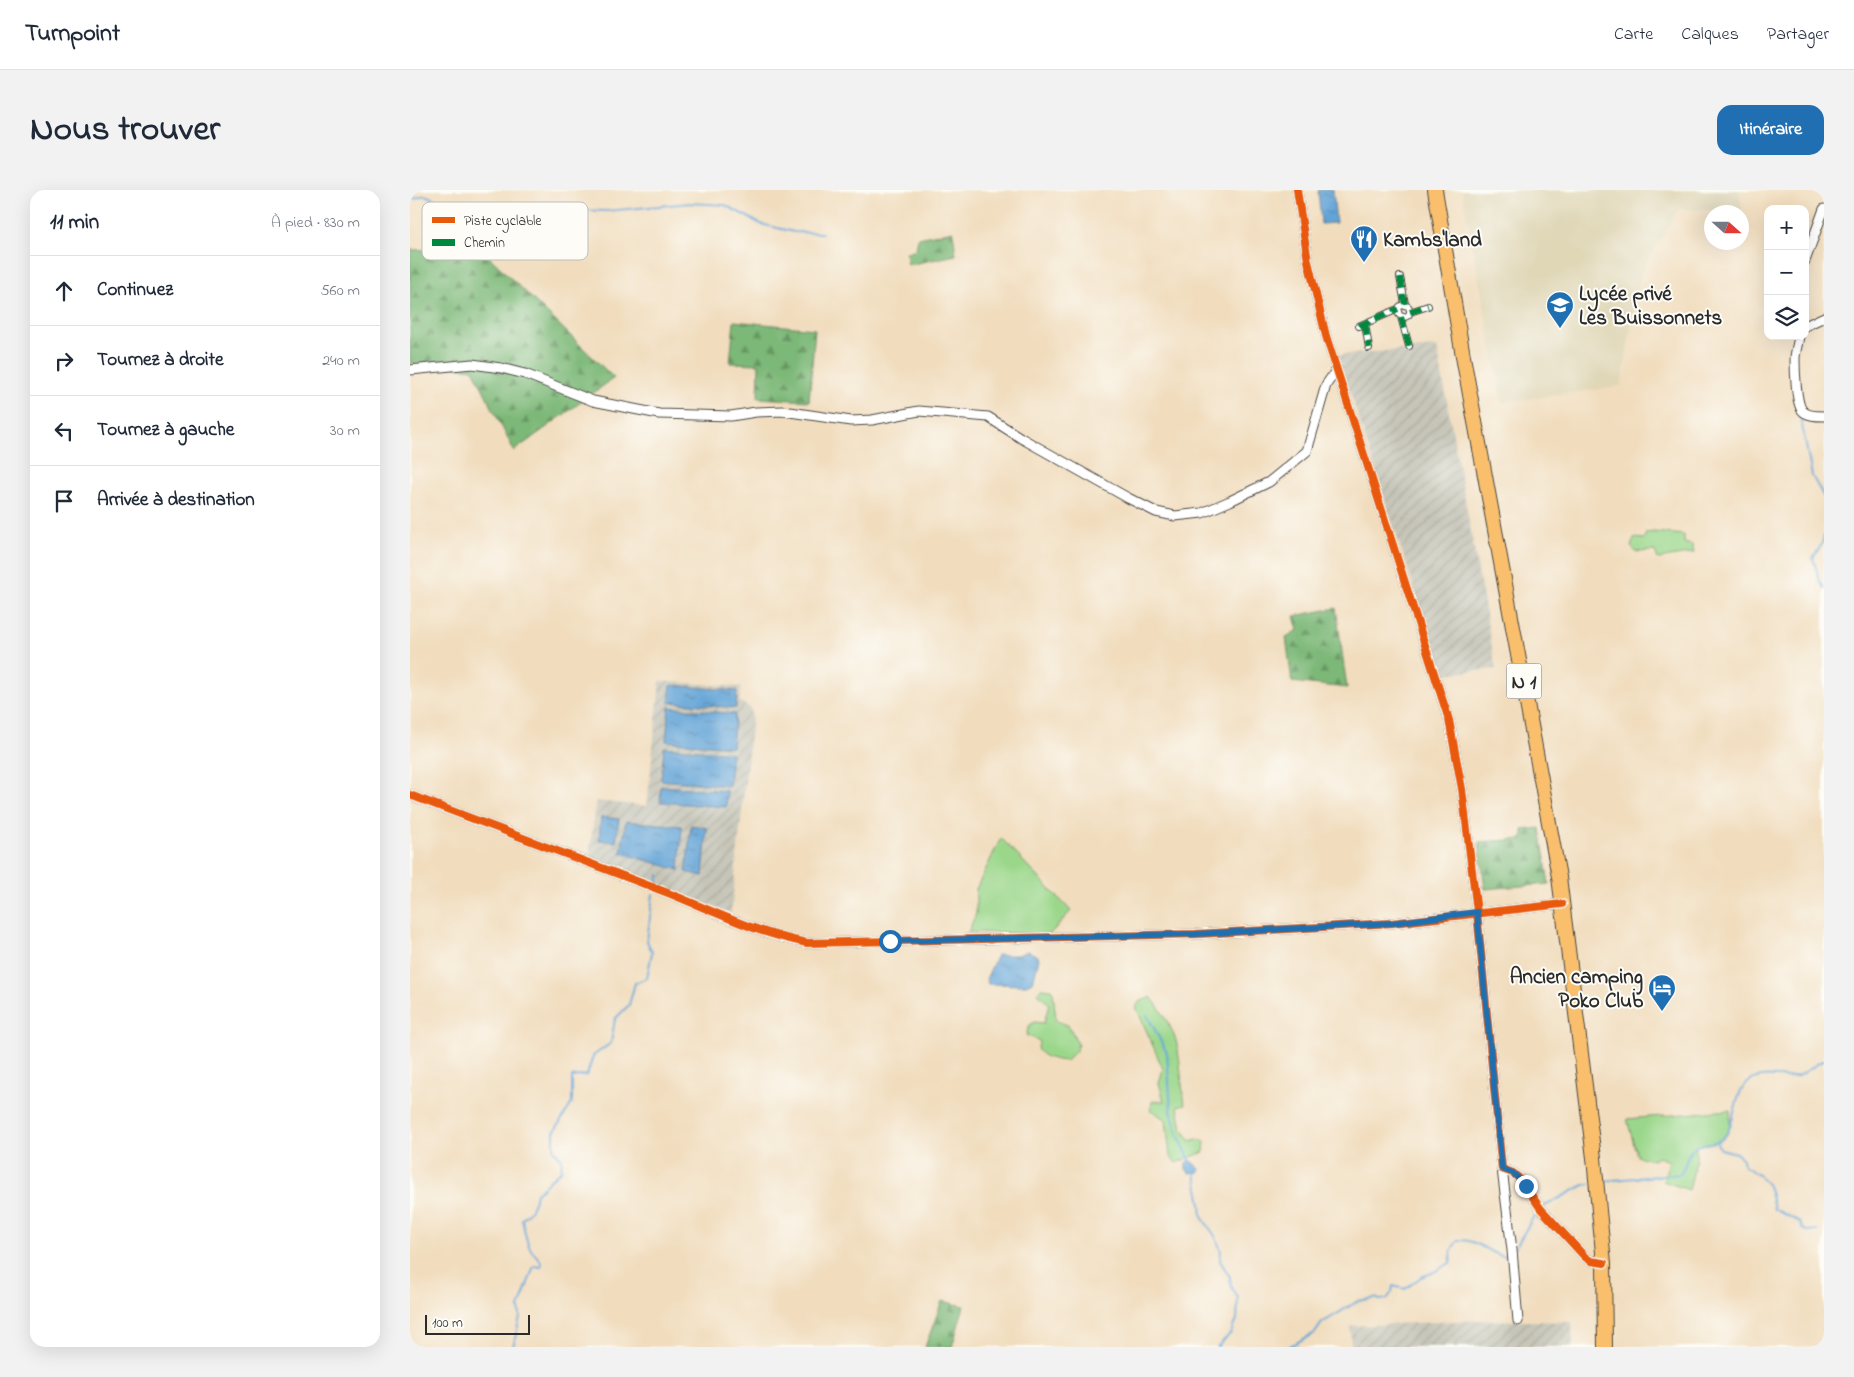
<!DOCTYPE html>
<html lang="fr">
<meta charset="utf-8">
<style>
:root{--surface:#fff;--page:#f2f2f3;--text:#1f2937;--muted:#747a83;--line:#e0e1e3;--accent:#1f6fb2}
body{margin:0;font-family:"Indie Flower",sans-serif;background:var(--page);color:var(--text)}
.controls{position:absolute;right:15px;top:15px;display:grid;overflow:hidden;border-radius:10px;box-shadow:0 5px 20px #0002}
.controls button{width:45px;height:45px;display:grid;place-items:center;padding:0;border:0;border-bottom:1px solid var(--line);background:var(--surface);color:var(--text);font:25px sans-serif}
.compass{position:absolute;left:1294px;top:15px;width:45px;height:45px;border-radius:50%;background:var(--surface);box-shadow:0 5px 20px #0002;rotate:111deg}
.scale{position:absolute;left:15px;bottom:12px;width:105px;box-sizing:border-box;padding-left:5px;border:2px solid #2b2b2b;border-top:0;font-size:14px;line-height:18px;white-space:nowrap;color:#2b2b2b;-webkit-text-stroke:4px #fdfcf7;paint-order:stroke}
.stop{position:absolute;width:15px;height:15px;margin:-11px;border:4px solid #1f6fb2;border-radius:50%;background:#fff}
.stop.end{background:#1f6fb2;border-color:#fff;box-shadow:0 1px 5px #0008}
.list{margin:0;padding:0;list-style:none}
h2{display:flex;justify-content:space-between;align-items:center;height:65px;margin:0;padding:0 20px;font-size:21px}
h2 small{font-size:16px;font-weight:400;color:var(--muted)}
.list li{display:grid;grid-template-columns:32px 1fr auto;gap:15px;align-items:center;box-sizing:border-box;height:70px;padding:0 20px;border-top:1px solid var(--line)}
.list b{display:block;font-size:19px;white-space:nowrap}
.list em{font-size:16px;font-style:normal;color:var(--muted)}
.icon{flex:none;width:28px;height:28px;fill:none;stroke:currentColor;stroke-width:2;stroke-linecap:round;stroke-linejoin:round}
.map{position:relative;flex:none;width:1414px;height:1157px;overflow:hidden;border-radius:15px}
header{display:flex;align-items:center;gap:30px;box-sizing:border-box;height:70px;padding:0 25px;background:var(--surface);border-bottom:1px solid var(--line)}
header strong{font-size:24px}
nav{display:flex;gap:28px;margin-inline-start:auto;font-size:18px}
.intro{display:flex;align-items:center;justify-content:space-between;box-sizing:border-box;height:120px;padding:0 30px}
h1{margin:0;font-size:35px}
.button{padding:12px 22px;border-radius:15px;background:var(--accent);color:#fff;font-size:18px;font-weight:700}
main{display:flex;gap:30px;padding:0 30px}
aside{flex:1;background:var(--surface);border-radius:15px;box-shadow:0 5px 20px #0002}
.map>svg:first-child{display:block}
</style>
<header>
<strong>Turnpoint</strong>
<nav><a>Carte</a><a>Calques</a><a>Partager</a></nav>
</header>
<div class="intro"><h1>Nous trouver</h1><a class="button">Itinéraire</a></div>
<main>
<aside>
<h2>11 min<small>À pied · 830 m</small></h2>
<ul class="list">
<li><svg class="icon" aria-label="ahead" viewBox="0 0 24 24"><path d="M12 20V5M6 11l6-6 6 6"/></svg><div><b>Continuez</b></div><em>560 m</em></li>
<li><svg class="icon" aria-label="right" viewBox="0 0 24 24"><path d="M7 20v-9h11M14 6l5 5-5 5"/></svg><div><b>Tournez à droite</b></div><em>240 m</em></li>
<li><svg class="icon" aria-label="left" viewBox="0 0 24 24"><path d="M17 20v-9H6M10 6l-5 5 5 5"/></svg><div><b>Tournez à gauche</b></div><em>30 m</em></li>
<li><svg class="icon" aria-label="arrive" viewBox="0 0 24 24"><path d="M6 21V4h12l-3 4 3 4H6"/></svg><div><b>Arrivée à destination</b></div></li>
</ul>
</aside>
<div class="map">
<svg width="1414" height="1157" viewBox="0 0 1414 1157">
<defs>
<pattern id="industrial-furrows" width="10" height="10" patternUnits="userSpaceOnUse" patternTransform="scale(1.25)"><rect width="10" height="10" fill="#c6c5b8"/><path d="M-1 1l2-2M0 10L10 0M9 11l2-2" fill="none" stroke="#aaa99e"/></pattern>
<pattern id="forest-firs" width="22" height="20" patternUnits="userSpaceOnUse" patternTransform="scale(1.25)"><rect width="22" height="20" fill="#7cb877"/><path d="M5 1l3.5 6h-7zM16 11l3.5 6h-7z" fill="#669662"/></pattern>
<pattern id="water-ripples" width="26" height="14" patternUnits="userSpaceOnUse" patternTransform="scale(1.25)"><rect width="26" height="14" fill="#64a4d7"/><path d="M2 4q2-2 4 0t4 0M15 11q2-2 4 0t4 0" fill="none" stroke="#5386af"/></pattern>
</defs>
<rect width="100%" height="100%" fill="#fdfcf7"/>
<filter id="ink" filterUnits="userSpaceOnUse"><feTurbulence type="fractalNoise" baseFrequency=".02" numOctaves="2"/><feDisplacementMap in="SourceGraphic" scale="10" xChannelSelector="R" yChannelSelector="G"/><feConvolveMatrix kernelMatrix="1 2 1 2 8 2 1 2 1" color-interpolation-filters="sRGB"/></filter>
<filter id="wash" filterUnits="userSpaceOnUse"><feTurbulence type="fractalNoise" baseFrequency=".0096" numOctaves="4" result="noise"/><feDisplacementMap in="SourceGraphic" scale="20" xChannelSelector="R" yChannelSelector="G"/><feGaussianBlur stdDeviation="1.12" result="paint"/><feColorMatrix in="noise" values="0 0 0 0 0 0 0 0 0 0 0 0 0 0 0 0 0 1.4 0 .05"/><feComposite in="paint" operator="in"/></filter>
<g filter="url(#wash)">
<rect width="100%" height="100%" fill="#f1ddbe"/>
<path fill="#e0d7b7" d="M1052,0H1329L1332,20L1269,19L1231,82L1211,196L1092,213Z"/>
<path fill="url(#industrial-furrows)" d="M1027,157L1086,479L1032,484L928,165Z
M250,491L331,497L329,511L340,518L342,527L321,723L179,667L186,611L237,616Z
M1070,1130L1162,1132L1163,1157H941L940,1136Z"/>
<path fill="#9bd78b" stroke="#63815b" d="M1244,342L1274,345V353L1282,355L1284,363L1248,369L1245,361L1226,362L1221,357L1224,348L1234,349L1236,343Z
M591,648L661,721L640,744L558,742L566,724V699Z
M631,798L641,799L643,802L646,830L659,836L668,854L666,861L656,871C645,870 633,868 627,859L630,851L616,845L619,836L624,832L634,833L639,814L628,803Z
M741,807C750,818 765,842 767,855C771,874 771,894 775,914L768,916L772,939L781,951L787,949L795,951L794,962L766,973L760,966L756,930L741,920L742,911H754L749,893L753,879L726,817L729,812Z
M1320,920C1322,952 1312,951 1286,956V971L1279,1000L1253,991L1259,971L1248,967L1243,970L1227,966L1217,929Z"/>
<path fill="url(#forest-firs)" stroke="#547251" d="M543,41L546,65L498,75L496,62L506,59L508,48Z
M70,58L204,188L104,261L63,179L0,173V60Z
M324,131L405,139L399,211L348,208L349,174L320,173Z
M926,418L937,498L882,492L876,447L888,440L884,426Z
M1130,638L1139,694L1075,699L1069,652L1113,649V640Z
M532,1111L554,1116L542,1157H515Z"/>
<path fill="url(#water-ripples)" stroke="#486881" d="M908,0H923L926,33L911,34Z
M261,495L327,501L326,518L259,512Z
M259,517L325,524L322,557L256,551Z
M254,557L322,563L319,596L251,590Z
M251,596L317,601L316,617L250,612Z
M191,627L209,629L206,652L189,650Z
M216,631L272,636L269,680L211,663Z
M281,635L297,638L293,686L276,682Z
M618,761L628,766L629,769L623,792L616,795L578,794L576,789L587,765H607Z
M780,970L791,980L790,982L779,983L776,979V973Z"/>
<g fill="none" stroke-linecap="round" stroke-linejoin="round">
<path stroke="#64a4d7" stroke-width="2" d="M0,10L15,5L33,13L41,19L46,29L53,35L83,57L93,53L100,45L120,32L165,20L197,21L280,13L315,15L351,34L384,42L412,43
M1390,225L1402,286L1414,307
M1414,346L1412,354L1403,368L1409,389L1414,398
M247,693L249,685
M737,825L757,863L761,921L768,945L780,970
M1307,954L1311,959L1326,963L1333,969L1334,976C1359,991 1358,991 1364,1019L1390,1032L1393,1039L1397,1041L1408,1040
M785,983L791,1014L792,1027L805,1046L811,1061L810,1071L820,1087L821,1096L828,1108L827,1130L824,1134L821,1143L807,1157
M1192,991L1270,984C1277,976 1275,964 1284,958C1295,950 1309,957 1317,943C1326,928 1324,902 1339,892C1354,881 1372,891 1388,886C1397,882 1405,874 1414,870
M1133,1017L1174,995L1180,994
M1105,1058L1124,1026L1129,1020
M103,1157L110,1127L109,1118L124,1076L131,1077C132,1068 126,1067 121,1060C116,1052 114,1039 112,1029C121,1021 124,1016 126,1003C136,997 140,987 151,981L152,969L144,960V942L162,913V887L177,885L183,866L201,853L205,829L219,815L225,793L237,788L242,762L237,751L243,704
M878,1157L905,1143L912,1133L948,1111L965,1108L970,1110L977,1109L982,1102L983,1096L995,1099L1011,1087L1022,1083L1040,1073L1042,1059L1048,1050C1069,1049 1078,1065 1095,1066L1099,1062"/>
</g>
</g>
<g filter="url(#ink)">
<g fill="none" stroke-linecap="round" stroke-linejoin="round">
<g stroke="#494641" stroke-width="8">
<path id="pedestrian" d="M990,87L995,114
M988 121a6 6 0 1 1 12 0a6 6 0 1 1-12 0Z
M1000,122L1018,116
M991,127L999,156
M955,134L959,158
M949,136L988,119"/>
</g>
<g stroke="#494641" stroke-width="11">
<path id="minor" d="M887,0L898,71L916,146L1039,530L1052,599L1067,722L1092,979L1103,983L1110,989L1131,1019L1175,1067L1181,1071L1194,1073
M1395,71L1414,19
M1395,136L1414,127
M1389,146C1388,154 1385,162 1385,169C1385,179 1386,213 1392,220C1396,226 1408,226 1414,226
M0,180L62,174L91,178L115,184L183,211L249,224L321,226L346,222L373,221L441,231L462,230L509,221L578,227L611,248L718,308L746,322L765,326L792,323L820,311L859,292L897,261L916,195L927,179
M0,605C86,638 172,671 258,703C304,721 348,744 397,753L786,744L982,733L1152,714
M1092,979L1102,1060L1108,1131"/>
</g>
<g stroke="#494641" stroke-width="16">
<path id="trunk" d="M1025,0L1054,172L1149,687L1184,968L1194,1073L1195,1157"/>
</g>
<use href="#pedestrian" stroke="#fff" stroke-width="6"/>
<use href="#minor" stroke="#fff" stroke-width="9"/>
<use href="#trunk" stroke="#f9bf6d" stroke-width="14"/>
<path stroke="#00873e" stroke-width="6" stroke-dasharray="12 6" stroke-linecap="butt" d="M990,87L995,114
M1000,122L1018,116
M991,127L999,156
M955,134L959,158
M949,136L988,119"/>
<g stroke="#fdfcf7" stroke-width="11">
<path id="cycleway" d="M887,0L898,71L916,146L1039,530L1052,599L1067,722L1092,979L1103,983L1110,989L1131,1019L1175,1067L1181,1071L1194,1073
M0,605C86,638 172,671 258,703C304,721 348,744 397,753L786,744L982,733L1152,714"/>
</g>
<use href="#cycleway" stroke="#e8590c" stroke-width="8"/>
</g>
</g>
<g fill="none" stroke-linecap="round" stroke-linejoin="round" filter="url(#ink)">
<path stroke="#1f6fb2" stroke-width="6" d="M480,751L786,744L982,733L1067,722L1092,979L1103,983L1116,996"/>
</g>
<defs>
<g id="restaurant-pin" transform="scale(1.4375)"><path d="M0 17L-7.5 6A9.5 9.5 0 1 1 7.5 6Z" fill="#1f6fb2" stroke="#fdfcf7"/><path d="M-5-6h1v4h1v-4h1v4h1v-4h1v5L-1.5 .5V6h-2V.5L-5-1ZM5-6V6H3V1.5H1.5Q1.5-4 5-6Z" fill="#fff"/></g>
<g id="school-pin" transform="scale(1.4375)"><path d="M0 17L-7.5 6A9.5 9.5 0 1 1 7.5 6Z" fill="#1f6fb2" stroke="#fdfcf7"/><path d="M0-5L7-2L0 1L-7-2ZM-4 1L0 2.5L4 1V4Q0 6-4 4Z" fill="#fff"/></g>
<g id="hotel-pin" transform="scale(1.4375)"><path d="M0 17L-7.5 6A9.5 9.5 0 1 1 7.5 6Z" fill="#1f6fb2" stroke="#fdfcf7"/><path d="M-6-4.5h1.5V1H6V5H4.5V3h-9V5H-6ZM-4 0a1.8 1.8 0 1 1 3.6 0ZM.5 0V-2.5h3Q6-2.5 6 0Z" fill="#fff"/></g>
</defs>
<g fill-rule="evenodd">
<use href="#restaurant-pin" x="954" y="49"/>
<use href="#school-pin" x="1150" y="115"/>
<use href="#hotel-pin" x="1252" y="798"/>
</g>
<g text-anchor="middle" stroke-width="4" stroke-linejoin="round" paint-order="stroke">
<rect fill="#fdfcf7" stroke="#6a6a68" stroke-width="1" x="1096.5" y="473.5" width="35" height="35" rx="4"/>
<g font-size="20" font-weight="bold" fill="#2b2b2b">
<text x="1114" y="498">N 1</text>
</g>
<g font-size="21" font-weight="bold" fill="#2b2b2b" stroke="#fdfcf7" text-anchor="start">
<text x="973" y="56">Kambs'land</text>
<text x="1169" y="110">Lycée privé<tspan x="1169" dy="24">Les Buissonnets</tspan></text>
<text x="1233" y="793" text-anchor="end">Ancien camping<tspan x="1233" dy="24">Poko Club</tspan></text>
</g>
</g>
<rect x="12" y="12" width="166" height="58" rx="8" fill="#fdfcf7" stroke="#bebdba" stroke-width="1"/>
<rect x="22" y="27" width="23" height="6" fill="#e8590c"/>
<rect x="22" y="49" width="23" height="7" fill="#00873e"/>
<g font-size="14" fill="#2b2b2b">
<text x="54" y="35">Piste cyclable</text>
<text x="54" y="57">Chemin</text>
</g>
</svg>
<div class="controls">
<button>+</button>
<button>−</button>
<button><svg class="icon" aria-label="layers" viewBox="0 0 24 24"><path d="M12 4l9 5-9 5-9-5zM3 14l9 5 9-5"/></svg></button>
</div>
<svg class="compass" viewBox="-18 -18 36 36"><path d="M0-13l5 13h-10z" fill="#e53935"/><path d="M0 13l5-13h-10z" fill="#747a83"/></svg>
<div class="scale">100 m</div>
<div class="stop" style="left:480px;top:751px"></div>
<div class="stop end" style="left:1116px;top:996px"></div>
</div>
</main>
